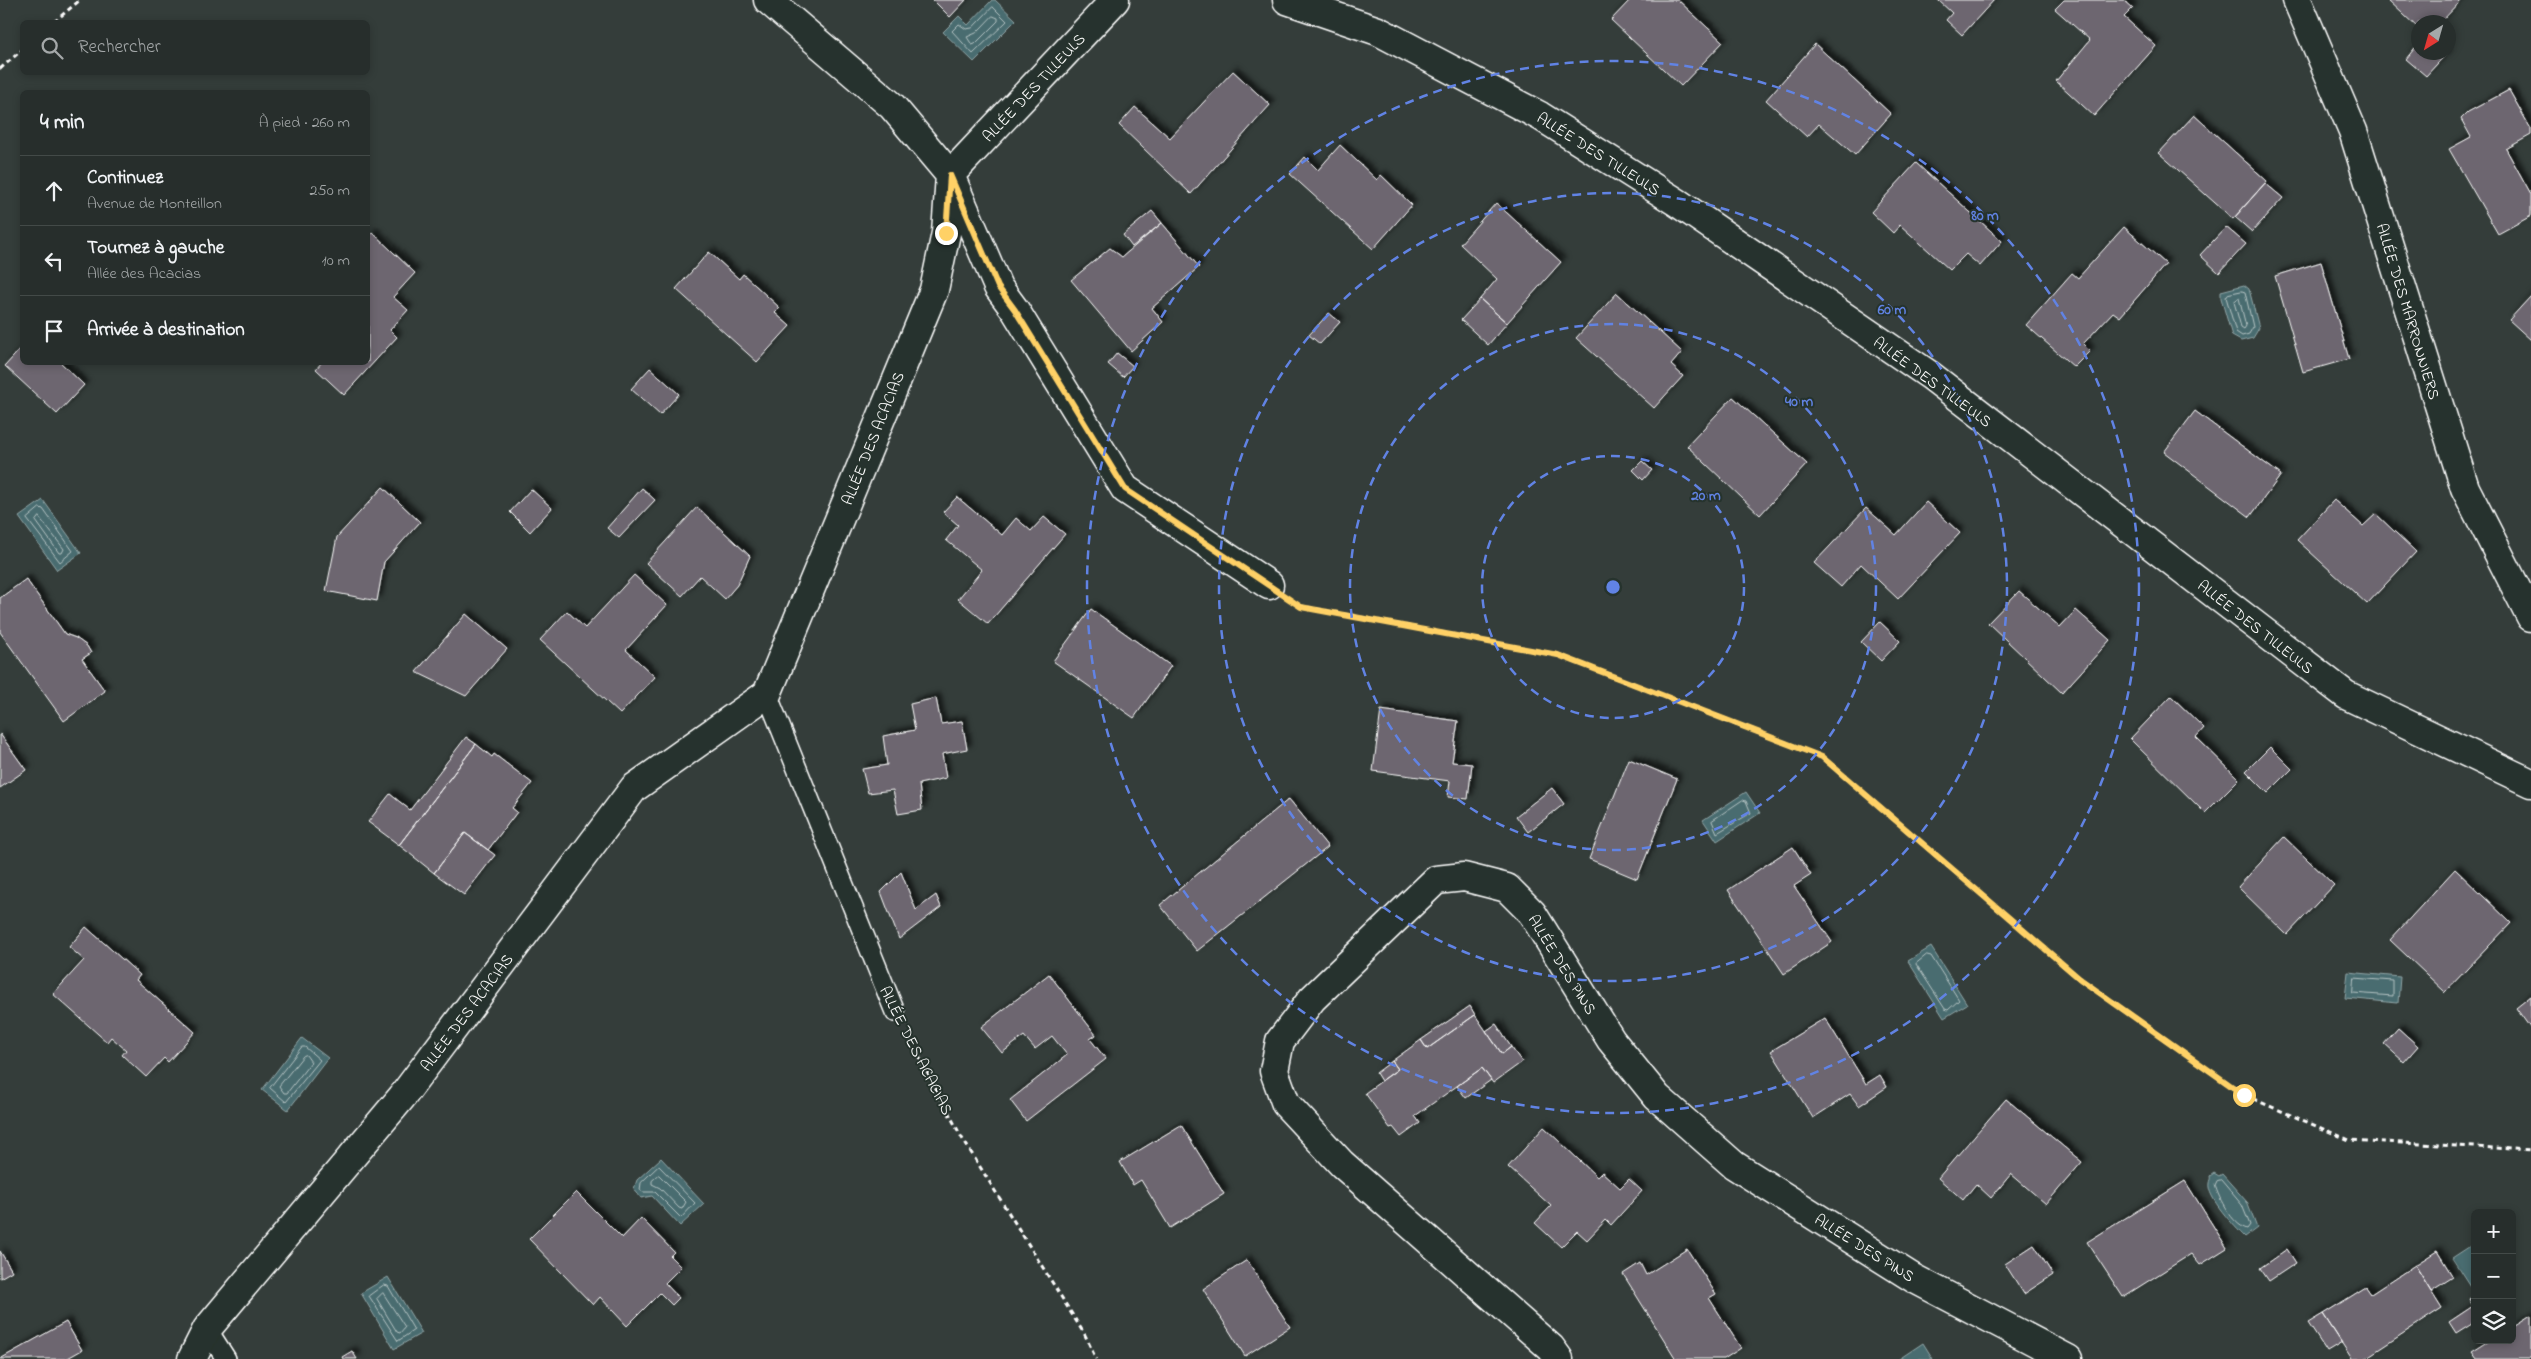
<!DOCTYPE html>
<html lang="fr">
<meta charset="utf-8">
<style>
:root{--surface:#272e2c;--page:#333a38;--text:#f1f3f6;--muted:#a4a8a9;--line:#434a48}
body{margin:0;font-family:"Indie Flower",sans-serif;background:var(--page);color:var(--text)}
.controls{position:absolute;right:15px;bottom:15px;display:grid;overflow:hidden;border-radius:8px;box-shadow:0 2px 8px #0003}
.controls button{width:45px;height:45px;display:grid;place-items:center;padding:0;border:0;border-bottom:1px solid var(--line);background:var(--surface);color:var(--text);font:25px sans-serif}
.compass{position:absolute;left:2411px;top:15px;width:45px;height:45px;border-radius:50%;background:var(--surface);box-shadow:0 2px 8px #0003;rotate:217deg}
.stop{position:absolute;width:15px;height:15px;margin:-11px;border:4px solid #ffd166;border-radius:50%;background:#fff}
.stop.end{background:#ffd166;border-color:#fff;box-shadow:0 1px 5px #0008}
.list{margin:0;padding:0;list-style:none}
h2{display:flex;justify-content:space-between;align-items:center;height:65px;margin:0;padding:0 20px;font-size:21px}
h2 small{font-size:16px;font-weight:400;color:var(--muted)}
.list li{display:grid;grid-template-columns:32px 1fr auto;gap:15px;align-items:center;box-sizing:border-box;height:70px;padding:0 20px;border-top:1px solid var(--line)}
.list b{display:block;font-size:19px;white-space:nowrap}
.list p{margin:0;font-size:16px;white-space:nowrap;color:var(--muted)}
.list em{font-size:16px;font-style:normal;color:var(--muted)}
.icon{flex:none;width:28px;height:28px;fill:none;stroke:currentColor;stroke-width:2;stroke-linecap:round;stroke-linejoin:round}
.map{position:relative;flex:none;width:2531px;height:1359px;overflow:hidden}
.search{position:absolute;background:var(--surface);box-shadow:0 2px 8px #0003;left:20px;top:20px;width:350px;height:55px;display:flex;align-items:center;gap:12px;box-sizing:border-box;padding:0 18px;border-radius:8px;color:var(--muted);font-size:19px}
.panel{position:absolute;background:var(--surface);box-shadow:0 2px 8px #0003;left:20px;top:90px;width:350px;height:275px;border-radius:8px}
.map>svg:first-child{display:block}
</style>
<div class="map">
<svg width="2531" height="1359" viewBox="0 0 2531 1359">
<defs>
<filter id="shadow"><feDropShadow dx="4.5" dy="-4.5" stdDeviation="2.5" flood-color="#0009"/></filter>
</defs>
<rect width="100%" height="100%" fill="#343d3a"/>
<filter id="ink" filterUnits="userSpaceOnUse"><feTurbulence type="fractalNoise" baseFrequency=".02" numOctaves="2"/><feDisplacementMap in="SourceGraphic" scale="10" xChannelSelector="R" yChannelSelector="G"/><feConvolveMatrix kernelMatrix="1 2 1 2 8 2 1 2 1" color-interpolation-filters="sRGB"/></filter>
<g filter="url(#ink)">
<path fill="#496c6f" stroke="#92a7a9" d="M992,0H995L1016,20L974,62L943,32L959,16L968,25Z
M2244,285L2249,289L2259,328L2253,338L2241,341L2232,336L2221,298V291Z
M43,500L81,553L57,570L19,517Z
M1746,792L1760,813L1717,841L1703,820Z
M1931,947L1967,1004L1944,1018L1908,961Z
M2348,972L2400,977L2398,1003L2345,998Z
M302,1038L328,1058L288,1110L262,1090Z
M661,1158L704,1204L680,1226L652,1196L641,1198L634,1189L637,1180Z
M2214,1173L2219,1176L2222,1174L2247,1202L2257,1228L2245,1237C2235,1227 2206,1197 2209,1183C2209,1181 2211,1179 2210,1176Z
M2475,1243V1283L2470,1286L2452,1258Z
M388,1277L422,1333L394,1349L361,1293Z
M1923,1343L1933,1359H1899Z"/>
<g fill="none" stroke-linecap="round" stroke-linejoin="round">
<path stroke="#b6c4c5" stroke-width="1" d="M993,7L1007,21L973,54L952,31L959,24L966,29L972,28Z
M993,16L998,18V21L975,44L972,45L967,37L976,33Z
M2242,291L2245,292L2253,327L2249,334L2242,336L2236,332L2226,297L2228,294Z
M2239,298L2246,326L2244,329L2241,327L2234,302Z
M40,508L43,509L73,551L60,562L27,519Z
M39,517L64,549L62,553H59L36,521Z
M1743,800L1746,801L1751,813L1717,833L1712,821Z
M1927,955L1931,956L1959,1000L1948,1010L1945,1009L1916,964Z
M2354,978L2393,981V996L2353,993Z
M302,1047H305L320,1060L286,1102L270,1088Z
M306,1055L311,1062L287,1093H284L279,1086L303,1056Z
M659,1166L695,1203L681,1218L655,1192H643L640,1190L641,1183Z
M659,1175L686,1202L682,1209L679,1208L660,1188L652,1184V1181Z
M2221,1180L2242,1205L2250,1225L2247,1229C2232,1224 2219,1199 2215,1185L2217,1181Z
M384,1285L388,1286L414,1330L398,1341L369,1296Z
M383,1293L405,1327L400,1333L397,1332L377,1299Z"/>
</g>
<path fill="#6d6670" stroke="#fff" filter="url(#shadow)" d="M933,0H966L950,17Z
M1630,0H1678L1723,42L1681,86L1611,20Z
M1938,0H1994L1962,35L1946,20L1952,13Z
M2064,0H2124L2133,8L2124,17L2156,46L2094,116L2056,81L2090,40L2055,9Z
M2388,0H2462L2441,22H2418V28Z
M1815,44L1891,114L1855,155L1819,124L1807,137L1766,100Z
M2418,44V52H2448L2426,76L2406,59Z
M1233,71L1270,105L1191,194L1119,125L1135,107L1170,138Z
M2509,90L2531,129V135L2506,149L2531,194V216L2498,234L2449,149L2471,137L2461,119L2468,112Z
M2194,115L2267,181L2233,219L2159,153Z
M1340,145L1377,180L1381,175L1412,205L1373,249L1290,174L1305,157L1318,170Z
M1916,163L2002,241L1980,266L1966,254L1950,270L1900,225L1893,233L1871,212Z
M2265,183L2283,198L2252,232L2235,217Z
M1496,203L1561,262L1507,323L1480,299L1497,279L1460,244Z
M1152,211L1162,223L1132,247L1123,235Z
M1162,223L1199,267L1152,308L1163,322L1131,351L1071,280L1110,248L1122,257Z
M2124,227L2166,264L2120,317L2113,312L2083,344L2090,351L2074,367L2026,325L2072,273L2078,278Z
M2226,227L2246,244L2219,273L2200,255Z
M372,232L415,273L393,297L408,310L390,330L397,337L344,395L316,369L322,362H368V238Z
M709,252L739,279L743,274L780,308L775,313L790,326L757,362L676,289Z
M2321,262L2349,359L2303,372L2275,276Z
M1617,293L1682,352L1671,365L1683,376L1654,408L1576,338Z
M2531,296V340L2509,320Z
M1480,299L1507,323L1488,345L1461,320Z
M1329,313L1340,322L1320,344L1309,335Z
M22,347V362H60L84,385L57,414L5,366Z
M1117,353L1133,366L1123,377L1108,364Z
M650,368L679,394L660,415L631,389Z
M1733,397L1807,464L1760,515L1687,446Z
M2195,411L2281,475L2250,517L2164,452Z
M1642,461L1652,470L1643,480L1633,470Z
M383,487L420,522L384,562L377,601L326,591L337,537Z
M642,488L655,500L619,538L607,528Z
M531,489L552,508L530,532L510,512Z
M957,497L1002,535L1016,518L1031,531L1044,517L1065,534L988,624L958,599L982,570L946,540L958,525L943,512Z
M2334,500L2363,526L2376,514L2416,552L2367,604L2297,540Z
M1926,502L1960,533L1898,599L1861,564L1841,587L1814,563L1866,508L1896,535Z
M697,507L750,556L737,585L725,599L700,576L682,596L646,563Z
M634,575L667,605L626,650L655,677L620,714L540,640L567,611L585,628Z
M26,579L65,634L76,638L87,646L91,653L82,659L105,691L64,721L0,632V598Z
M2019,591L2060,627L2076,610L2110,640L2062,693L1988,623Z
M1091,609L1171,666L1134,718L1053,661Z
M466,614L507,649L466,696L416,672Z
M1880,622L1900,641L1881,661L1861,642Z
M2171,696L2204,728L2196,737L2239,779L2205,813L2130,739Z
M936,698L941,724L962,721L967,749L942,754L946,778L919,784L922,810L898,814L893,790L868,793L862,769L887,765L883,736L915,730L910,704Z
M1381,710L1458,721L1452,762L1472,764L1468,799L1448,797L1450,781L1373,771Z
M0,734L26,770L0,788Z
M466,737L476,744L399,845L368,822L390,794L410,810Z
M476,744L492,757L494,754L532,783L512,808L517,812L488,850L465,833L434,873L399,845Z
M2270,747L2292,769L2268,793L2246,771Z
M1629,759L1677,779L1637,879L1589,859Z
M1552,788L1564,804L1528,832L1516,816Z
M1289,799L1328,847L1197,951L1160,905Z
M465,833L495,855L464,895L434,873Z
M2284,837L2334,885L2287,935L2238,887Z
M1793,847L1811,875L1794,886L1832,942L1784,974L1728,890Z
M2455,869L2511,923L2445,992L2390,940Z
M901,872L916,910L936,895L941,907L899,939L881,892Z
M86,927L140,975L136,980L195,1032L168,1062L164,1058L146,1077L122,1055L126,1050L111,1037L107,1042L53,994L84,960L69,947Z
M1049,974L1096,1035L1090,1039L1106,1059L1026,1121L1010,1100L1067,1055L1052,1036L1035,1049L1024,1036L1002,1053L981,1027Z
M2531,996V1029L2516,1008Z
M1470,1006L1475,1015L1427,1049L1421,1040Z
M1475,1015L1502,1054L1511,1047L1522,1062L1493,1083L1482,1068L1415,1116L1420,1123L1401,1137L1393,1127L1390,1128L1365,1093L1398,1069L1392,1061L1421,1040L1427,1049Z
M1825,1018L1866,1084L1880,1075L1887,1087L1859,1106L1850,1094L1813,1118L1771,1051Z
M1496,1024L1511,1047L1502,1054L1486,1031Z
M2398,1028L2418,1046L2404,1062L2384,1044Z
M1392,1061L1398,1069L1381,1081L1376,1073Z
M1482,1068L1491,1080L1466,1098L1457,1086Z
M2006,1099L2082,1162L2046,1204L2011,1174L1991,1198L1976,1184L1963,1200L1938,1178Z
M1181,1125L1224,1194L1170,1228L1141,1180L1133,1185L1120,1162Z
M1544,1127L1597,1177L1602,1172L1620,1188L1629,1179L1642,1191L1611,1225L1606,1220L1587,1240L1577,1231L1561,1247L1535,1223L1551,1206L1508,1167Z
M2185,1181L2227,1248L2200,1265L2191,1254L2123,1297L2087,1242Z
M576,1192L622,1238L641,1218L674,1252L670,1256L681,1267L665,1283L679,1298L672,1305L660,1293L627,1326L600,1297L593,1305L529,1239Z
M2034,1245L2053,1275L2024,1294L2005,1264Z
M1687,1249L1716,1294L1709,1298L1741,1348L1724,1359H1676L1623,1274L1640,1263L1646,1275Z
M2287,1249L2296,1263L2269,1281L2260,1268Z
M0,1251L12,1271L0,1278Z
M2437,1251L2453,1277L2431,1291L2415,1265Z
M1247,1260L1290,1327L1245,1356L1203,1289Z
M2415,1265L2442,1308L2364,1359H2352L2323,1314L2366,1287L2371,1294Z
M2475,1295V1321L2456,1333L2449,1322L2473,1306L2469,1299Z
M2323,1314L2342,1343L2327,1352L2308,1323Z
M2531,1315V1359H2477L2472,1352L2491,1340H2512V1327Z
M66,1322L82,1350L66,1359H0Z
M352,1351L357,1359H343L342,1357Z"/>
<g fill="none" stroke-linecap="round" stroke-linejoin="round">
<g stroke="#fff" stroke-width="22">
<path id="lane" d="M767,694L895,1012
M207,1329L226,1359"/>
</g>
<g stroke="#fff" stroke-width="31">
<path id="street" d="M768,0L892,106L950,175L998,287L1015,310L1125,489L1269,585
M1287,0L1378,31L1540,116L1678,203L1931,376L2346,695L2531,783
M2297,0L2353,131L2465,488L2531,617
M950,175L1115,0
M192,1359L207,1329L402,1097L634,788L767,694L934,290L946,233L950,175
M1559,1359L1551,1348L1342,1164L1286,1104L1274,1071L1280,1041L1312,999L1436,880L1464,877L1507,888L1532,913L1611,1040L1657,1097L1734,1165L1913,1278L2068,1359"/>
</g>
<path stroke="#fff" stroke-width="3" stroke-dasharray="5 4" stroke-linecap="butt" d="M54,22L80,0
M0,69L22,50
M1299,606L1558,655L1822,757L2080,979L2244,1095L2349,1140L2531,1150
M910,1040L962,1138L1085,1335L1096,1359"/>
<use href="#lane" stroke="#26332d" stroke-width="19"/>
<use href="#street" stroke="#26332d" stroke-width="28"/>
</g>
</g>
<g fill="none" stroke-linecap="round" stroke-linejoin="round" filter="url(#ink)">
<path stroke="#ffd166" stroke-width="6" d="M946,233L950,175L998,287L1015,310L1125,489L1301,607L1558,655L1822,757L2080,979L2244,1095"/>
</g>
<g fill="none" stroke="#6183e4" stroke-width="2.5" stroke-dasharray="9 6">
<circle cx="1613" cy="587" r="131"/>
<circle cx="1613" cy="587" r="263"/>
<circle cx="1613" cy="587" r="394"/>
<circle cx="1613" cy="587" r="526"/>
</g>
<g text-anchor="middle" stroke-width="4" stroke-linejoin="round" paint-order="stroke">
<g font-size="16" fill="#fff" stroke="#26332d">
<text transform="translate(1033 87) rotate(-47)" y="6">ALLÉE DES TILLEULS</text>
<text transform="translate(1599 153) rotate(32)" y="6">ALLÉE DES TILLEULS</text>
<text transform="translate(2409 311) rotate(73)" y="6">ALLÉE DES MARRONNIERS</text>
<text transform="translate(1933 381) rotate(36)" y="6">ALLÉE DES TILLEULS</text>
<text transform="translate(872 438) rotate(-68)" y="6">ALLÉE DES ACACIAS</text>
<text transform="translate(2256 626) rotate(38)" y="6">ALLÉE DES TILLEULS</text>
<text transform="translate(1563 964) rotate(58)" y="6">ALLÉE DES PINS</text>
<text transform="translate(466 1012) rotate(-53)" y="6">ALLÉE DES ACACIAS</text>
<text transform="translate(917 1050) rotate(63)" y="6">ALLÉE DES ACACIAS</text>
<text transform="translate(1865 1247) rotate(32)" y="6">ALLÉE DES PINS</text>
</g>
</g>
<circle cx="1613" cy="587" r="8" fill="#6183e4" stroke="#26332d" stroke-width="2.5"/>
<g font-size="15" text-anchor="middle" font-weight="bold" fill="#6183e4" stroke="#26332d" stroke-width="4" stroke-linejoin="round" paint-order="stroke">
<text x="1985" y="220">80 m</text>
<text x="1892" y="314">60 m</text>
<text x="1799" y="406">40 m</text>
<text x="1706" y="500">20 m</text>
</g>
</svg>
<div class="controls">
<button>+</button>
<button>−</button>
<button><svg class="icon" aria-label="layers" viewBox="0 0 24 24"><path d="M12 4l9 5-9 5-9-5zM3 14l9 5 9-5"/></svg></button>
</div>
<svg class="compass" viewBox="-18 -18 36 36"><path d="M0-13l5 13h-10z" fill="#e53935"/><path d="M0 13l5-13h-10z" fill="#a4a8a9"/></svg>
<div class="stop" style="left:2244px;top:1095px"></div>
<div class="stop end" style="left:946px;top:233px"></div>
<div class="search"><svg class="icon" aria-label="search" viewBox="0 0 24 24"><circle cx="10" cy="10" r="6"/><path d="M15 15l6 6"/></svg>Rechercher</div>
<section class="panel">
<h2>4 min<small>À pied · 260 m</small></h2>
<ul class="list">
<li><svg class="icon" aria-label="ahead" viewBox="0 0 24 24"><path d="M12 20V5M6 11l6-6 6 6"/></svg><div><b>Continuez</b><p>Avenue de Monteillon</p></div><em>250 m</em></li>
<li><svg class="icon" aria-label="left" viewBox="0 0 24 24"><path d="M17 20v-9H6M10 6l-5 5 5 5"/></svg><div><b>Tournez à gauche</b><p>Allée des Acacias</p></div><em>10 m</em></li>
<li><svg class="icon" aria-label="arrive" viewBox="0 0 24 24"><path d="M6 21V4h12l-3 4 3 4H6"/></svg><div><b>Arrivée à destination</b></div></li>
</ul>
</section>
</div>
